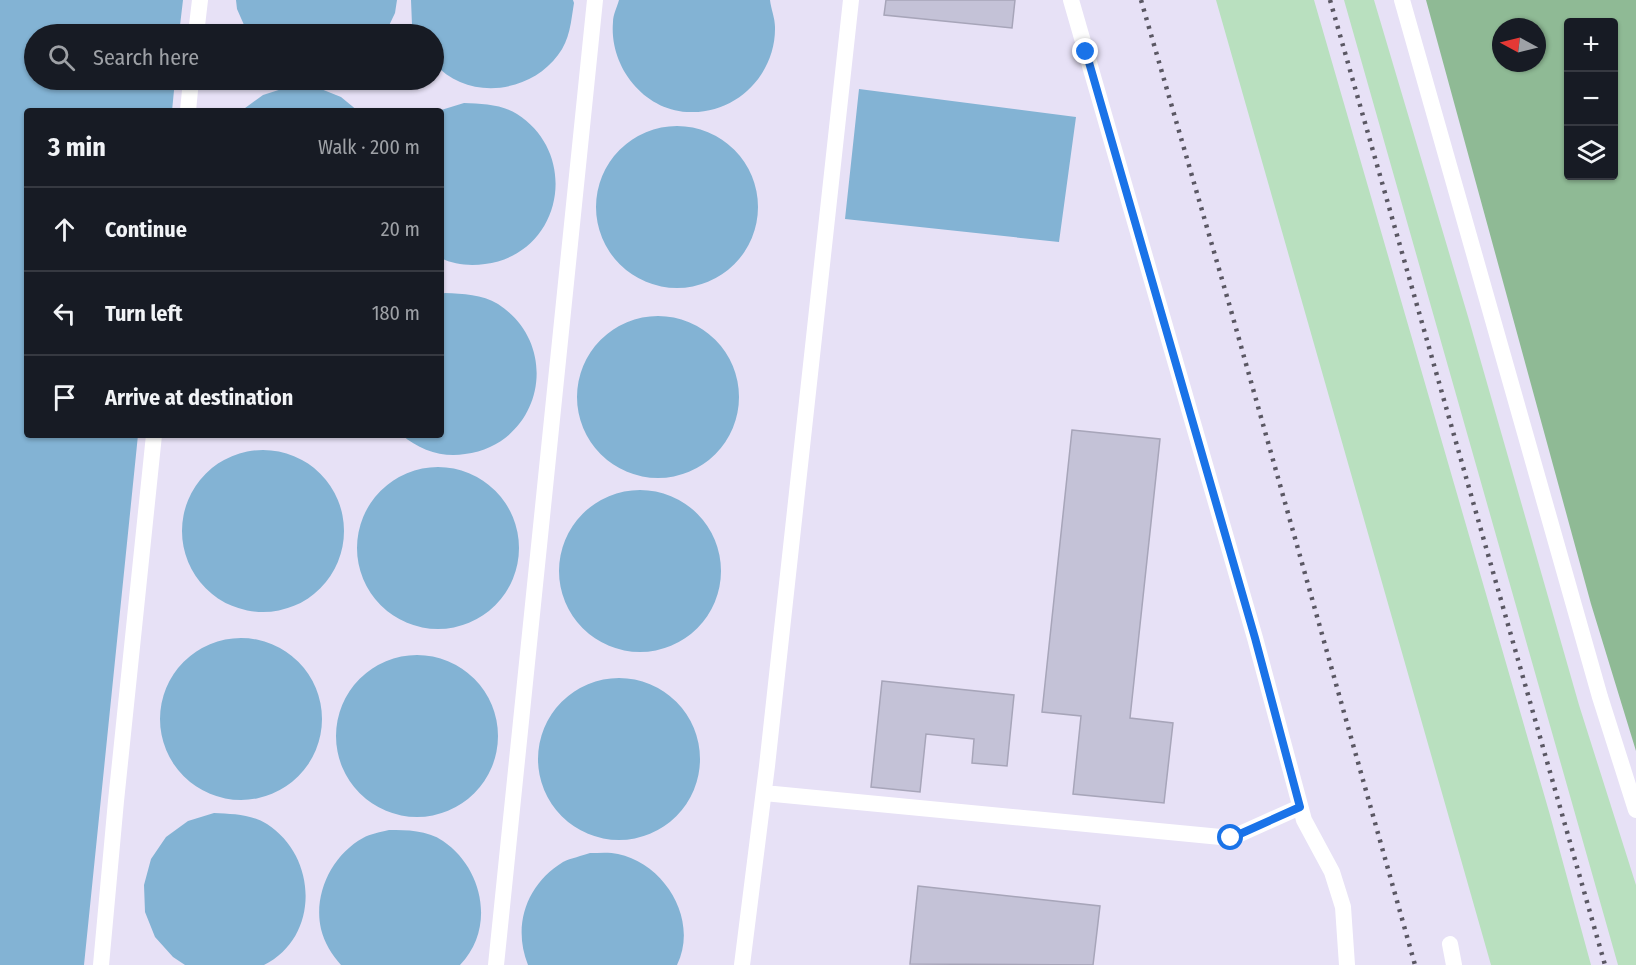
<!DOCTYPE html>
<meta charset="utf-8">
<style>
:root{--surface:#171b24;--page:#242831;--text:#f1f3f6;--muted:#9ea1a6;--line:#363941}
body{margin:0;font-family:"Fira Sans Condensed",sans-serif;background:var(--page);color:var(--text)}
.controls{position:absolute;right:18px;top:18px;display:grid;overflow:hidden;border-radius:6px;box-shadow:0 2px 4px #0004}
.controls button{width:54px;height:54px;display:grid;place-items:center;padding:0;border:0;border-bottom:2px solid var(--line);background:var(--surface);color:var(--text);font:30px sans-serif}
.compass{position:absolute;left:1492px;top:18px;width:54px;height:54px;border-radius:50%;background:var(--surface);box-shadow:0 2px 4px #0004;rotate:277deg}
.stop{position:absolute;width:18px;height:18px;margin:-14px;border:4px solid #1a73e8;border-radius:50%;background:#fff}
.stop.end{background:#1a73e8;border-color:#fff;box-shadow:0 2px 6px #0008}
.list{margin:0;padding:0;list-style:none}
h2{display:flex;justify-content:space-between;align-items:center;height:78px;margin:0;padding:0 24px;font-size:26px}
h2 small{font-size:20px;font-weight:400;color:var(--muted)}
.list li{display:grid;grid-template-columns:39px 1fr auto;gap:18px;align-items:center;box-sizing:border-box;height:84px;padding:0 24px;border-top:2px solid var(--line)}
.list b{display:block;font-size:22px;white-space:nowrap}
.list em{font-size:20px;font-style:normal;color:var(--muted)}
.icon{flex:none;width:33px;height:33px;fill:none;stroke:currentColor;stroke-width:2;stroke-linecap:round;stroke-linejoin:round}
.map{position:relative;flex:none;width:1636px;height:965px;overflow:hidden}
.search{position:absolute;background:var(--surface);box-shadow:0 2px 4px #0004;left:24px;top:24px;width:420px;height:66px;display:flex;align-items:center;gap:15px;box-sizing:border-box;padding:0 21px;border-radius:33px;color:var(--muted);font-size:22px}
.panel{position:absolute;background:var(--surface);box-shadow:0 2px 4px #0004;left:24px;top:108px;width:420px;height:330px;border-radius:6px}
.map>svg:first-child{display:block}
</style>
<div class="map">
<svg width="1636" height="965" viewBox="0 0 1636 965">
<rect width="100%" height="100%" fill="#e7e1f6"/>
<path fill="#b9e0bf" d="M1216,0H1314L1550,815L1591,965H1491Z
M1344,0H1374L1469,320L1579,705L1636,885V965H1618Z"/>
<path fill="#8fba95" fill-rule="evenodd" d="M1426,0H1636V751L1591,604ZM1568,22H1614V176H1568ZM1501,27H1537V63H1501Z"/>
<path fill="#83b3d4" d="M0,0H183L179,34H34V80H175L172,111H27V435H138L84,965H0Z
M236,0H397L395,13L385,34H248L237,9Z
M411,0H573L574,3C571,21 570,40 558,55C529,94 467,101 434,63V34H416L412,25Z
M619,0H770C771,9 775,18 775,27C776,73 738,113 691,112C645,112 609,67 613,22C613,15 617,7 619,0Z
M288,87H316L341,97L358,111H241L263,95Z
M859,89L1076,117L1059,242L845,219Z
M464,103C482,104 501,104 517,114C581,155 562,254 485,264C471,266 454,265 441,258V111H438Z
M596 207a81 81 0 1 1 162 0a81 81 0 1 1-162 0Z
M445,293C463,294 482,294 498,304C563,346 542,444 465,454C443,458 419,450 402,435H441V294Z
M577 397a81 81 0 1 1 162 0a81 81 0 1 1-162 0Z
M182 531a81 81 0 1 1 162 0a81 81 0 1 1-162 0Z
M357 548a81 81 0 1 1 162 0a81 81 0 1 1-162 0Z
M559 571a81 81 0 1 1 162 0a81 81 0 1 1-162 0Z
M160 719a81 81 0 1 1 162 0a81 81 0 1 1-162 0Z
M336 736a81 81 0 1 1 162 0a81 81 0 1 1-162 0Z
M538 759a81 81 0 1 1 162 0a81 81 0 1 1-162 0Z
M214,813C232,814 251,814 267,824C318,857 320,937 264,965H185L173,957L155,937L145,912L144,885L151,859L166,837L188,821Z
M389,830C407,830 427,830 443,841C483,868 496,928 460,965H341C332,955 324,942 321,929C313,894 332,855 363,838C370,834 381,832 389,830Z
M590,853C599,853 610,852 618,854C665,864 699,920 677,965H528C512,925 527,884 563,862C571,858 582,856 590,853Z"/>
<path fill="#c4c2d7" stroke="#a7a5b9" stroke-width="1.5" d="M886,0H1015L1012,28L884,15Z
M1072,430L1160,439L1130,718L1173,723L1164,803L1073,794L1081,716L1042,712Z
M882,681L1014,695L1007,766L972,763L974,739L926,734L920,792L871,787Z
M918,886L1100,906L1093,965L910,964Z"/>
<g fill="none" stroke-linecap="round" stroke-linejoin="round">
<path stroke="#fff" stroke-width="16" d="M1071,0L1255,638L1304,820L1332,872L1343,907L1347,965
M1402,0L1600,697L1636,810
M196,34L200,0
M188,111L191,80
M764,793L1231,838L1300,807
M1450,944L1454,965
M101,965L116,801L154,435
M496,965L595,0
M742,965L767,766L851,0"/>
<path stroke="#5a5763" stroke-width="4.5" stroke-dasharray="3 6" stroke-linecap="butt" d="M1141,0L1230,307L1415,965
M1330,0L1605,965"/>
</g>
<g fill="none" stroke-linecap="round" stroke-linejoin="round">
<path stroke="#1a73e8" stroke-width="8" d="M1086,52L1255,638L1300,807L1231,838"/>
</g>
</svg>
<div class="controls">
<button>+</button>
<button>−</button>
<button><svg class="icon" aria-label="layers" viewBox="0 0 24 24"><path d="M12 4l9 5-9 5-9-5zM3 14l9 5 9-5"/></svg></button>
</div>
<svg class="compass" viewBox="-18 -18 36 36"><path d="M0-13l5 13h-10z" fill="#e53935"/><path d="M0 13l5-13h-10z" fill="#9ea1a6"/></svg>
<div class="stop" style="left:1231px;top:838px"></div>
<div class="stop end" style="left:1086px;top:52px"></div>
<div class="search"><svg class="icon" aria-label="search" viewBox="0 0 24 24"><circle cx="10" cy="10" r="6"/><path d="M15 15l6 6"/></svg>Search here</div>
<section class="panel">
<h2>3 min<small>Walk · 200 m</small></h2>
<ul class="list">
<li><svg class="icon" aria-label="ahead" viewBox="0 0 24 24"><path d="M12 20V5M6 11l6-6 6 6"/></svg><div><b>Continue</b></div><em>20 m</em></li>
<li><svg class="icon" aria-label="left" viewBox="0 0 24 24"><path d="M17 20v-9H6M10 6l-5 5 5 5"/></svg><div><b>Turn left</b></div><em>180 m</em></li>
<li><svg class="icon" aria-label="arrive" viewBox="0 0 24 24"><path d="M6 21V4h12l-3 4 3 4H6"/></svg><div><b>Arrive at destination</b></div></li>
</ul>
</section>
</div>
